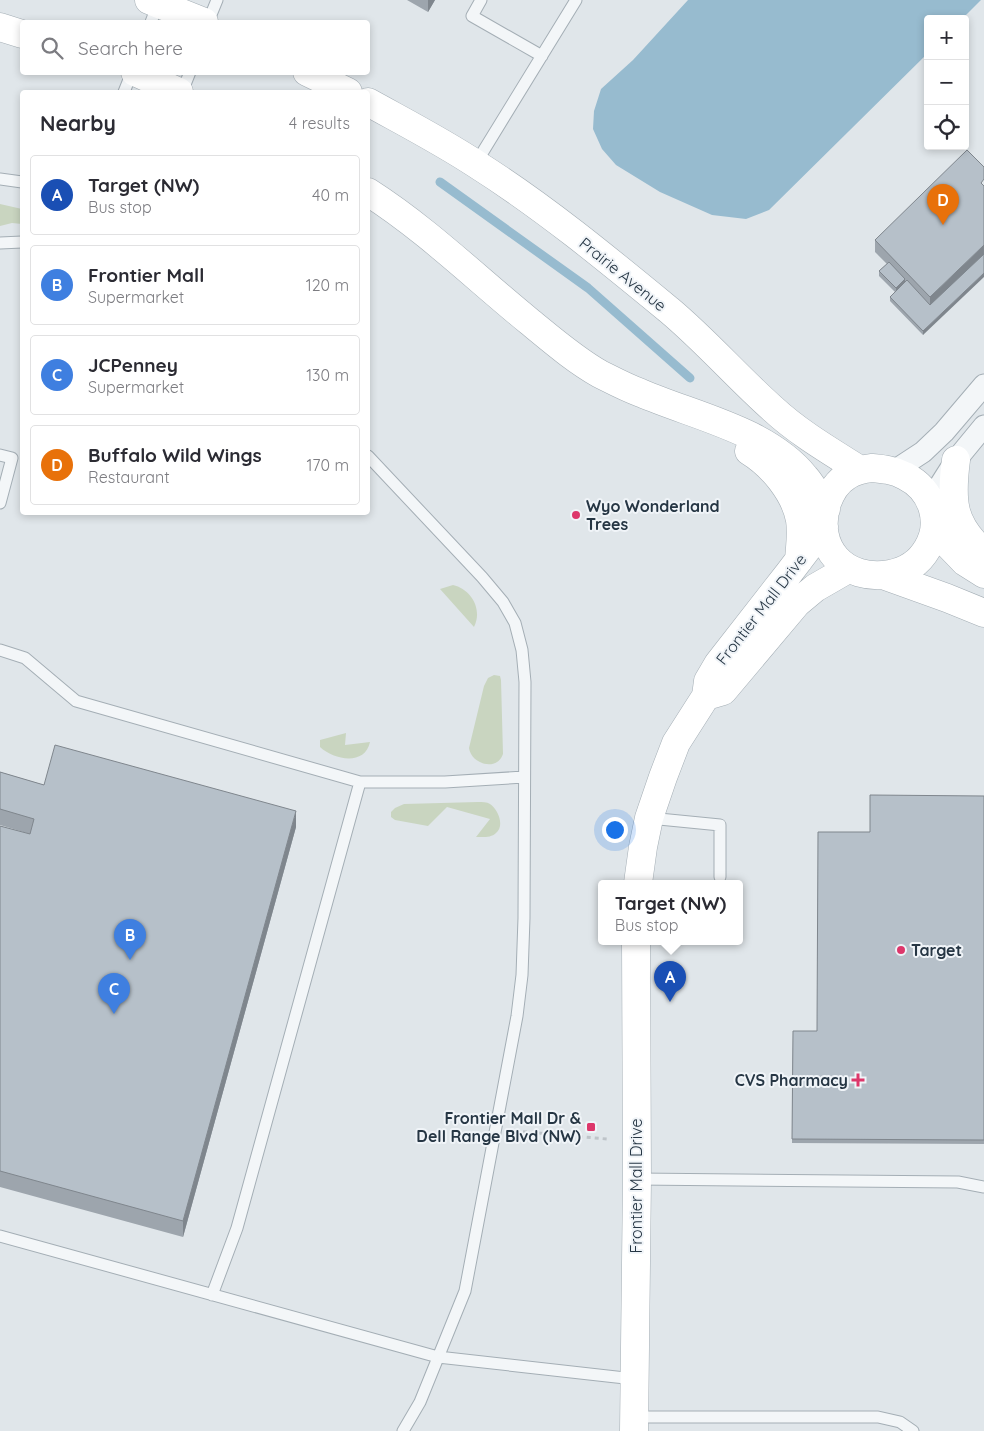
<!DOCTYPE html>
<meta charset="utf-8">
<style>
:root{--surface:#fff;--page:#f7f7f7;--text:#2b2b33;--muted:#7c7c81;--line:#e1e1e2;--accent:#dd376b}
body{margin:0;font-family:Quicksand,sans-serif;background:var(--page);color:var(--text)}
.controls{position:absolute;right:15px;top:15px;display:grid;overflow:hidden;border-radius:5px;box-shadow:0 2px 8px #0003}
.controls button{width:45px;height:45px;display:grid;place-items:center;padding:0;border:0;border-bottom:1px solid var(--line);background:var(--surface);color:var(--text);font:25px sans-serif}
.you{position:absolute;left:614px;top:829px;width:18px;height:18px;margin:-12px;border:4px solid #fff;border-radius:50%;background:#1a73e8;box-shadow:0 0 0 8px #1a73e833}
.badge{display:grid;place-items:center;width:32px;height:32px;border-radius:50%;background:var(--accent);color:#fff;font-size:16px;font-weight:700}
.pin{position:absolute;translate:-50% -41px;filter:drop-shadow(0 1px 2px #0008)}
.pin::after{content:'';position:absolute;top:26px;width:18px;height:15px;background:inherit;clip-path:polygon(0 0,100% 0,50% 100%)}
.popup{position:absolute;left:598px;top:880px;width:145px;height:65px;box-sizing:border-box;display:grid;place-content:center;border-radius:5px;background:var(--surface);filter:drop-shadow(0 1px 4px #0005);font-size:16px;white-space:nowrap;color:var(--muted)}
.popup b{font-size:19px;color:var(--text)}
.popup::after{content:'';position:absolute;left:50%;top:100%;margin-left:-10px;border:10px solid transparent;border-top-color:var(--surface)}
.list{margin:0;padding:0;list-style:none}
h2{display:flex;justify-content:space-between;align-items:center;height:65px;margin:0;padding:0 20px;font-size:21px}
h2 small{font-size:16px;font-weight:400;color:var(--muted)}
.list li{display:grid;grid-template-columns:32px 1fr auto;gap:15px;align-items:center;box-sizing:border-box;height:80px;margin:0 10px 10px;padding:0 10px;border:1px solid var(--line);border-radius:5px}
.list b{display:block;font-size:19px;white-space:nowrap}
.list p{margin:0;font-size:16px;white-space:nowrap;color:var(--muted)}
.list em{font-size:16px;font-style:normal;color:var(--muted)}
.icon{flex:none;width:28px;height:28px;fill:none;stroke:currentColor;stroke-width:2;stroke-linecap:round;stroke-linejoin:round}
.map{position:relative;flex:none;width:984px;height:1431px;overflow:hidden}
.search{position:absolute;background:var(--surface);box-shadow:0 2px 8px #0003;left:20px;top:20px;width:350px;height:55px;display:flex;align-items:center;gap:12px;box-sizing:border-box;padding:0 18px;border-radius:5px;color:var(--muted);font-size:19px}
.panel{position:absolute;background:var(--surface);box-shadow:0 2px 8px #0003;left:20px;top:90px;width:350px;height:425px;border-radius:5px}
.map>svg:first-child{display:block}
</style>
<div class="map">
<svg width="984" height="1431" viewBox="0 0 984 1431">
<rect width="100%" height="100%" fill="#e0e6ea"/>
<path fill="#c9d5c0" d="M0,204L22,209V224L12,223L0,226Z
M453,585C471,589 483,609 474,627L440,589Z
M494,675L500,676L501,680L503,754C497,772 471,764 469,748L484,686L488,678Z
M346,733L345,745L370,742C365,766 334,760 320,747V740Z
M478,802C482,802 487,802 490,804C498,809 505,826 496,833C491,838 483,837 476,837L490,819L447,807L428,826L395,820L391,817V812L395,808L404,804Z"/>
<path fill="#97bbcf" d="M688,0H981L962,19H928V53L769,210L746,219L712,215L660,192L616,165L602,149L593,129L594,111L601,89L633,60Z"/>
<g fill="none" stroke-linecap="round" stroke-linejoin="round">
<path stroke="#97bbcf" stroke-width="9" d="M440,182L588,288L690,378"/>
<g stroke="#a4aeb5" stroke-width="13">
<path id="lane" d="M481,0L472,16L542,56
M151,22L158,4
M208,22L217,0
M124,92L132,72
M182,92L190,72
M476,163L576,0
M0,179L22,182
M0,243L22,242
M0,455L12,458L0,503
M368,456L482,577L503,602L515,623L522,650L525,682L524,918L522,975L517,1016L465,1291L420,1402L403,1431
M0,650L25,658L76,701L360,782L237,1228L212,1295
M360,782H445L524,777
M649,818L720,825V877
M637,1179L958,1182L984,1187
M0,1236L438,1357L634,1379
M634,1417H878L900,1422L913,1431"/>
</g>
<g stroke="#a4aeb5" stroke-width="23">
<path id="street" d="M894,471L923,452L944,432L984,385
M930,501L956,460L984,426"/>
</g>
<g stroke="#a4aeb5" stroke-width="29">
<path id="secondary" d="M149,0L204,22
M0,27L22,34
M135,72L179,92
M307,72L348,92
M368,102C404,122 441,141 476,164C544,207 607,259 669,310C706,341 737,377 773,409C799,433 830,451 860,470
M368,192C426,229 476,278 530,322C552,340 575,360 600,374C614,381 627,388 641,393C694,416 767,430 805,477C813,486 819,498 826,509
M749,451C772,465 795,493 800,520C802,533 800,546 799,560
M956,460C951,499 951,524 984,552
M872,468C883,469 894,470 905,476C933,490 943,523 927,549C919,563 906,571 890,574C845,582 813,548 827,503C831,492 837,482 847,476C854,471 863,469 872,468Z
M935,531L965,562L984,574
M883,575L947,598L984,613
M706,696L723,691L797,603L815,588L848,569
M638,883L643,847L649,818L663,777L676,743L706,696L708,681L718,664L789,573L824,527
M634,1431L637,1179L636,941"/>
</g>
<path stroke="#bec4c9" stroke-width="3" stroke-dasharray="4 4" stroke-linecap="butt" d="M515,1131L607,1139"/>
<use href="#lane" stroke="#f3f6f8" stroke-width="11"/>
<use href="#street" stroke="#f3f6f8" stroke-width="21"/>
<use href="#secondary" stroke="#fff" stroke-width="28"/>
</g>
<path fill="#9da5ad" d="M407,0H435L428,12Z
M984,167L923,335L890,301V297L895,292L879,276V271L887,264L875,252V240Z
M0,772L44,785L296,827L183,1237L0,1187V826L30,834L0,825Z
M984,796V1144L792,1143L793,1031H817L870,832Z"/>
<path fill="#7f868d" d="M428,0H435L428,12Z
M984,245V258L930,309V297Z
M984,273V277L923,335V331Z
M905,279V283L896,292V288Z
M296,811V827L183,1237V1221Z"/>
<path fill="#b6c0c9" stroke="#7f868d" d="M967,150L984,167V179L981,183L984,186V245L930,297L875,240Z
M984,254V273L923,331L890,297L907,280L930,305Z
M889,262L905,279L896,288L879,271Z
M55,745L296,811L183,1221L0,1171V826L30,834L34,819L0,809V772L44,785Z
M870,795L984,796V1140L792,1139L793,1031H817L818,832H870Z"/>
<g fill="#dd376b" stroke="#f0f4f8" stroke-width="2">
<circle cx="576" cy="515" r="5"/>
<circle cx="901" cy="950" r="5"/>
<path d="M855.5 1072.5h5v5h5v5h-5v5h-5v-5h-5v-5h5z"/>
<rect x="586" y="1122" width="10" height="10" rx="2.5"/>
</g>
<g text-anchor="middle" stroke-width="4" stroke-linejoin="round" paint-order="stroke">
<g font-size="16" fill="#263644" stroke="#f0f4f8">
<text transform="translate(623 274) rotate(39)" y="6">Prairie Avenue</text>
<text transform="translate(761 609) rotate(-52)" y="6">Frontier Mall Drive</text>
<text transform="translate(636 1186) rotate(-90)" y="6">Frontier Mall Drive</text>
</g>
<g font-size="16" font-weight="bold" fill="#263644" stroke="#f0f4f8" text-anchor="start">
<text x="586" y="512">Wyo Wonderland<tspan x="586" dy="18">Trees</tspan></text>
<text x="911" y="956">Target</text>
<text x="848" y="1086" text-anchor="end">CVS Pharmacy</text>
<text x="581" y="1124" text-anchor="end">Frontier Mall Dr &amp;<tspan x="581" dy="18">Dell Range Blvd (NW)</tspan></text>
</g>
</g>
</svg>
<div class="controls">
<button>+</button>
<button>−</button>
<button><svg class="icon" aria-label="locate" viewBox="0 0 24 24"><circle cx="12" cy="12" r="6"/><path d="M12 2v4M12 18v4M2 12h4M18 12h4"/></svg></button>
</div>
<div class="you"></div>
<div class="pin badge" style="left:670px;top:1002px;background:#1a4fb4">A</div>
<div class="popup"><b>Target (NW)</b>Bus stop</div>
<div class="pin badge" style="left:130px;top:960px;background:#3f7fe0">B</div>
<div class="pin badge" style="left:114px;top:1014px;background:#3f7fe0">C</div>
<div class="pin badge" style="left:943px;top:225px;background:#e8710a">D</div>
<div class="search"><svg class="icon" aria-label="search" viewBox="0 0 24 24"><circle cx="10" cy="10" r="6"/><path d="M15 15l6 6"/></svg>Search here</div>
<section class="panel">
<h2>Nearby<small>4 results</small></h2>
<ul class="list">
<li><span class="badge" style="background:#1a4fb4">A</span><div><b>Target (NW)</b><p>Bus stop</p></div><em>40 m</em></li>
<li><span class="badge" style="background:#3f7fe0">B</span><div><b>Frontier Mall</b><p>Supermarket</p></div><em>120 m</em></li>
<li><span class="badge" style="background:#3f7fe0">C</span><div><b>JCPenney</b><p>Supermarket</p></div><em>130 m</em></li>
<li><span class="badge" style="background:#e8710a">D</span><div><b>Buffalo Wild Wings</b><p>Restaurant</p></div><em>170 m</em></li>
</ul>
</section>
</div>
